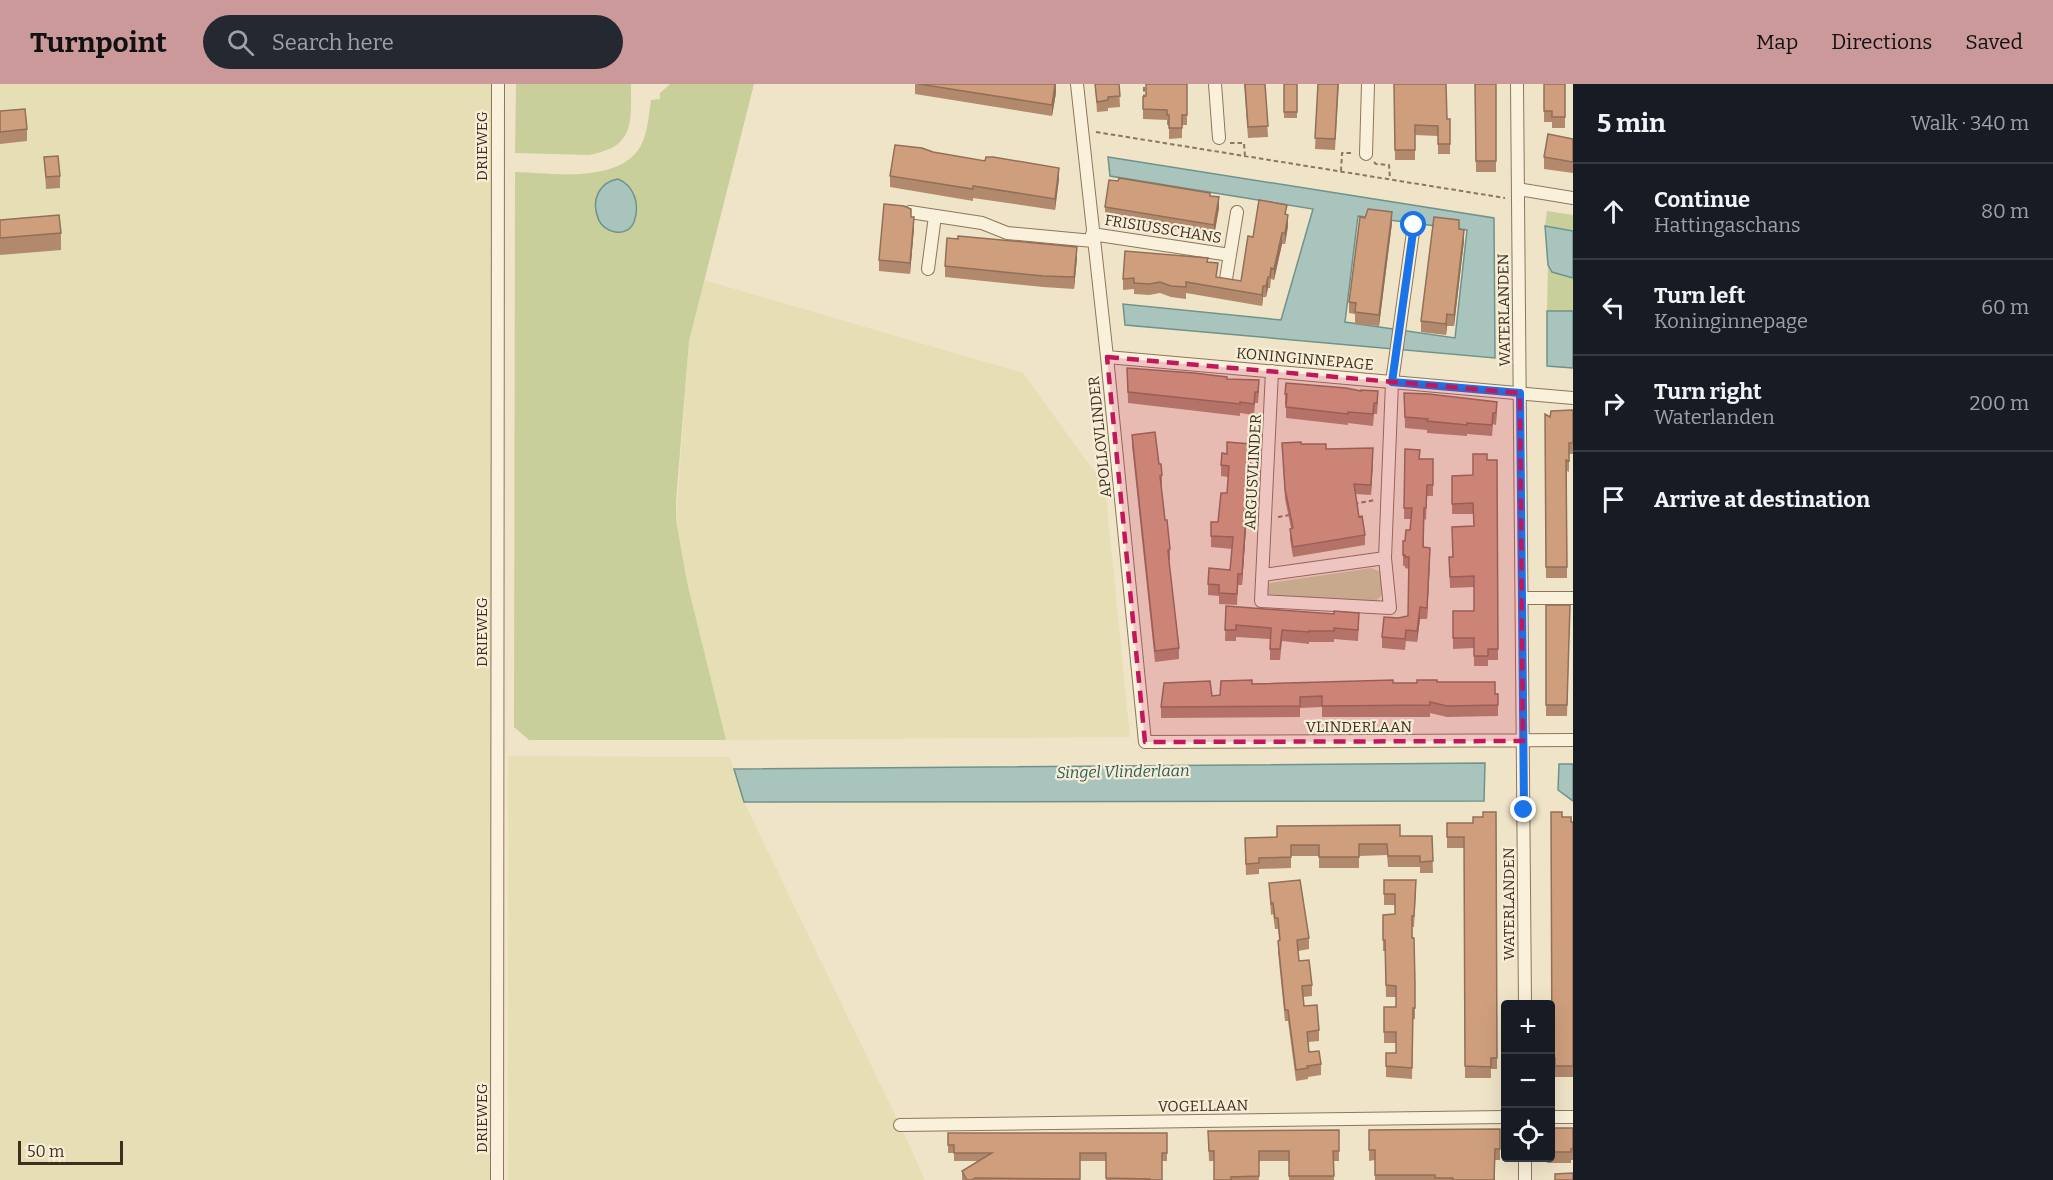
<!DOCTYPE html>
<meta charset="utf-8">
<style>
:root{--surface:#171b24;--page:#242831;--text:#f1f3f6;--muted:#9ea1a6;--line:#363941;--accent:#cc999b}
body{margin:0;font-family:Bitter,serif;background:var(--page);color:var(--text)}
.controls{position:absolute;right:18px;bottom:18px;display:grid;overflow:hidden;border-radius:6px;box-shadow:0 6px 24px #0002}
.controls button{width:54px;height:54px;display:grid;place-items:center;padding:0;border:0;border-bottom:2px solid var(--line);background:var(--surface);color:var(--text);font:30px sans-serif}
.scale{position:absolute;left:18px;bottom:15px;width:105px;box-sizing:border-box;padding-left:6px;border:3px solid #3d2e20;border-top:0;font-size:16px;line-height:21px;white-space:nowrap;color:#3d2e20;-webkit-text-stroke:4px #f7eed8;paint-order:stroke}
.stop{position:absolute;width:18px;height:18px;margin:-14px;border:4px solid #1a73e8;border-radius:50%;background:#fff}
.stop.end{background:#1a73e8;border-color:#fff;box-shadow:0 2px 6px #0008}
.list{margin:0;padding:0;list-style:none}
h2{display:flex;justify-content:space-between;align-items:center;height:78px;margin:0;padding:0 24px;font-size:26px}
h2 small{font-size:20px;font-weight:400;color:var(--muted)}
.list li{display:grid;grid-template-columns:39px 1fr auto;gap:18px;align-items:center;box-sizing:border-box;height:96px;padding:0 24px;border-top:2px solid var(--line)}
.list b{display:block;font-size:22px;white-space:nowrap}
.list p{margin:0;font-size:20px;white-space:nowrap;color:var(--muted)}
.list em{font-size:20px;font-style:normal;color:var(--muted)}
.icon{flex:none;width:33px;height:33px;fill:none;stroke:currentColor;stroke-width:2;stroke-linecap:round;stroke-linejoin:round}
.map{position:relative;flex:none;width:1573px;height:1096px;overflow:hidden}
header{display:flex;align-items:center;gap:36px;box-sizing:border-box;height:84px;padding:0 30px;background:var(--accent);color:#111}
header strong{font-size:28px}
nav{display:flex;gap:33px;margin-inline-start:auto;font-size:21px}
.search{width:420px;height:54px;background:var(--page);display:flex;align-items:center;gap:15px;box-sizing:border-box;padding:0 21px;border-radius:33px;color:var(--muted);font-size:22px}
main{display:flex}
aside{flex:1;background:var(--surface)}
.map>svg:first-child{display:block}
</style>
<header>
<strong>Turnpoint</strong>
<div class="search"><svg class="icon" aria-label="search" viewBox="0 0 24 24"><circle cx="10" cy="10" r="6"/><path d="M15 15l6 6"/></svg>Search here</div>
<nav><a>Map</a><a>Directions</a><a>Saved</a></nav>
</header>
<main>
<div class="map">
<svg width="1573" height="1096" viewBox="0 0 1573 1096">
<rect width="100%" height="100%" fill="#f0e4c8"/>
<path fill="#e6deb5" d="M0,0H491L494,1096H0Z
M704,196L1023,289L1105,402L1130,653L726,656L687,498L676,436L689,257Z
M508,672L730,673L744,718L900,1041L925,1096H508Z"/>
<path fill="#c9cf9b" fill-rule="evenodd" d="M516,0H631C631,39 635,63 589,71L515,69Z
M670,0H754L689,257L676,417V436L687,498L726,656H529L514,643L515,88C553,89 625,101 643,57C648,45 649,29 651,16L660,15V9ZM611,96L632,105C637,117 637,129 632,141L618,149L608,146L601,139L600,104Z
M1547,127L1573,131V147L1545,142Z
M1548,181L1552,188L1573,194V227H1547Z
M1371,484L1381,488L1384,509L1376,517L1370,518L1267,510V500L1270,499Z"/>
<path fill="#a9c4bc" stroke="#6f938a" stroke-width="1.5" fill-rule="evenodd" d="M1108,73L1494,134L1495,274L1125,241L1123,220L1281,236L1313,125L1110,92ZM1358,132L1467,146L1455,254L1345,238Z
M618,95C635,102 640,121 634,138C627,155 603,149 598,134C591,116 599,98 618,95Z
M1545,142L1573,147V194L1552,188L1548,181Z
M1547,227H1573V284L1547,282Z
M1485,679L1484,717L744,718L734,685Z
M1559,680H1573V717L1558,706Z"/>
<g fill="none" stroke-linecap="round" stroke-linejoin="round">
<g stroke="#8d765c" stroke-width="14">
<path id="street" d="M1077,0L1107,273L1145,658L1573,656
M1215,0L1219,54
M1517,0L1525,920
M1366,70L1368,0
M1518,105L1573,114
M910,128L982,139L1007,149L1093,157
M1092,150L1230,171
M928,185L935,132
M1226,195L1237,128
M1107,273L1573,314
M1272,287L1261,517L1390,524L1385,474L1392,298L1414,141
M1263,491L1385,474
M1522,514H1573
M1550,1033H1573
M900,1041L1506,1033
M497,1096L498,0
M1525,1096V1074"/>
</g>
<path stroke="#8d765c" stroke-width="2" stroke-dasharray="4.5 3" stroke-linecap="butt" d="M1144,15V0
M1096,48L1505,114
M1230,59H1244L1245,73
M1374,78L1376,80L1389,81L1390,95
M1341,87L1342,69H1354
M1354,420L1375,416
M1278,433L1290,431"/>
<use href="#street" stroke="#faf1dc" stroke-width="12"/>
</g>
<path fill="#b2896c" d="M915,0H1056V9L1052,32L915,10Z
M1095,0H1119L1120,23L1108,24V27L1097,28Z
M1187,0V41H1182V54L1169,55V41H1167V36L1143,35V13L1146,12Z
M1244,0H1265L1268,53L1248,54Z
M1284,0H1297V34H1284Z
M1318,0H1339L1335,66L1315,65Z
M1394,0L1447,35H1450V70H1438V52L1415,51V76H1395Z
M1475,0H1496V88H1476Z
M1544,0H1565V44H1552V38H1544Z
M0,27L27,45V57L0,60Z
M1573,55V89L1544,85V73Z
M933,68L1059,95L1055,126L973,114V117L890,103V92Z
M44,73L60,92V104L46,105Z
M1210,112L1219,124L1214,152L1105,134V123Z
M1287,130L1288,142L1285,160H1282L1274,196L1271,195L1270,204H1268L1266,213H1263L1262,222L1186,209V215L1171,213L1160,209L1149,211L1134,210V205L1123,206V195L1208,178L1217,193L1241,197L1253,153Z
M911,133L914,144L910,190L879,187V176Z
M0,136L61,149V166L0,171Z
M1392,139L1379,242L1355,240V230L1349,229V218Z
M1459,145L1464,157L1454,242H1447L1446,251L1421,248V237Z
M1077,174L1074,205L1043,203L945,193V182Z
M1127,284L1227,295L1259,307L1258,319H1255L1254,331L1240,329V332L1128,319Z
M1404,309L1497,329L1496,341L1493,340L1492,352L1467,350V352L1427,349V346L1405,344Z
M1285,310L1378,318L1377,330H1374L1373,342L1348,339V341L1286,334V321H1285Z
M1573,326V370H1569V388L1567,387V494H1546L1545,330L1550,333Z
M1132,351L1159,380L1162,391V402L1161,403L1165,436L1170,465V476L1169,477L1179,564V575L1155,578L1132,362Z
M1282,359L1301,360L1373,374L1371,411L1355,410L1359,433L1365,451V461L1293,473L1290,455V445L1291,444L1285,415Z
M1405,365L1420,375H1433V412H1427L1426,436L1424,435V463L1430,475L1427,535H1420L1417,558L1406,557L1405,566L1382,564V553L1398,534L1408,532L1409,485L1405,484V482H1403V457H1405L1410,446L1411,435H1404Z
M1251,371L1242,501H1238L1237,521L1219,520V512L1208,511V500L1230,486L1232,465L1211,463V452L1218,438L1227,409L1228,393L1221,392V381Z
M1487,376L1498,487V576H1488V582H1474V564L1453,565V527H1474V503L1450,504L1449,473H1453L1474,442L1473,430H1452V392L1473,391Z
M1546,521H1570L1567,632H1546Z
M1226,522L1359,540L1358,557L1334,555V558H1309V560L1282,557L1280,576H1270V555L1236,553V557H1225Z
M1437,598L1498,610V632L1447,633L1430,629V633H1322V623L1300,624V633L1161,634V623L1212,612L1220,611L1252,600L1417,599Z
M1551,728L1573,738V993H1555V985H1552Z
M1447,739H1473L1497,969V985H1491V994H1465L1464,764H1447Z
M1432,752L1433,789H1420V783H1388L1387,771L1359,772V784H1319V772H1291V784L1259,785V790L1246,791L1245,754Z
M1384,796L1416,807L1414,843H1412L1415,900V935H1413L1412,995L1386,993V969H1396V959H1384V923H1396V913H1386L1385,867H1383V831L1395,830V821H1384Z
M1269,799L1309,854V865L1298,867L1299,877L1312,901V912L1303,913L1304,922L1319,946V957L1308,958L1309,968L1321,980V991L1308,993V995L1296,997L1288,937H1285L1278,868V857L1279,856L1278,845H1275L1273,830L1271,831Z
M1551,1044H1573V1076H1571V1079H1547V1074H1551Z
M1500,1045V1076H1495V1096H1375V1076L1369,1077V1046Z
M1339,1046V1077H1333L1334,1096H1289V1077H1259V1096H1214V1077H1209L1208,1047Z
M948,1049H1167V1077H1162V1096H1106V1077H1080V1096H962V1087L978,1077H954V1069H948Z"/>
<path fill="#916f58" d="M1056,0V9L1052,32V21Z
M1059,84V95L1055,126V115Z
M1219,113V124L1214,152V141Z
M1392,128V139L1379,242V231Z
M1288,131V142L1285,160V149Z
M914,133V144L910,190V179Z
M1464,146V157L1454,242V231Z
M1282,149V160L1274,196V185Z
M1077,163V174L1074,205V193Z
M1268,193V204L1266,213V202Z
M1263,202V213L1262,222V211Z
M1447,230V242L1446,251V240Z
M1251,360V371L1242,501V490Z
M1373,364V374L1371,411V401Z
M1430,464V475L1427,535V524Z
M1420,523V535L1417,558V547Z"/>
<path fill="#cf9f7d" stroke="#916f58" stroke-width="1.5" d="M919,0H1055L1052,21Z
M1095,0H1119L1120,12L1108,13V16L1097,18Z
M1146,0H1187V31H1182V44H1169V31H1167V26L1143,25V13L1146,12Z
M1245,0H1265L1268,42L1248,43Z
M1284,0H1297V28H1284Z
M1318,0H1338L1335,55L1315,54Z
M1394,0H1446L1447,35H1450V60H1438V42L1415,41V66H1395Z
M1475,0H1496V77H1476Z
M1544,0H1565V33H1552V27H1544Z
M25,25L27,45L0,48V27Z
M1548,50L1573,55V78L1544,73Z
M895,61L922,64L933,68L985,77L986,73H993L1059,84L1055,115L973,102V105L890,92Z
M58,72L60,92L46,93L44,73Z
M1119,94L1210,109V112L1219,113L1214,141L1105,123L1109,96L1118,97Z
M1259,116L1287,121L1285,130L1288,131L1285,149H1282L1274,185L1271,184L1270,193H1268L1266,202H1263L1262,211L1186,198V203L1171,202L1160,198L1149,200L1134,199V194L1123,195L1125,167L1208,174L1207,178L1218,179L1216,193L1241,197L1248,152L1253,153Z
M884,120L904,122L911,125V133H914L910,179L879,176Z
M1368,125L1392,128L1379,231L1355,228L1356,219L1349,218L1360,133L1365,134Z
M59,131L61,149L0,154V136Z
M1434,133L1459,136V145L1464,146L1454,231L1447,230L1446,240L1421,237Z
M958,152L1077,163L1074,193L1043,192L945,182L947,154L958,155Z
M1127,284L1194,289L1227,293V295L1259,296L1258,308H1255L1254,320L1240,318V320L1128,308Z
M1286,299L1346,304L1361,307V306L1378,307L1377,319H1374L1373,330L1348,328V330L1286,323L1287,310H1285Z
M1404,309L1429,310L1497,318L1496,329H1493L1492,341L1467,339V341L1427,337L1428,335L1405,333Z
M1573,326V359H1569V377L1566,376L1567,483H1546L1545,330L1550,333L1551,327Z
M1155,348L1159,380H1161L1162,391L1160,392L1165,436H1167L1170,465L1168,466L1169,477L1179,564L1155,567L1132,351Z
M1227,358L1251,360L1242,490H1238L1237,510L1219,509V501L1208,500L1209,484L1230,486L1233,453L1211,452V438H1218L1221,409H1227L1229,382L1221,381L1222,369L1227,370Z
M1301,358V360H1326V365L1373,364L1371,401L1354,400L1359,433L1362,432L1365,451L1293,463L1290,445L1293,444L1285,405L1282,359Z
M1405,365L1420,366L1419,375H1433V401H1427L1426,424H1424L1423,463L1430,464L1427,524L1420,523L1417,547L1406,546L1405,555L1382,553L1384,533L1398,534L1408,532L1409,473H1405V471H1403V457H1405L1406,446H1410L1412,424H1404Z
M1473,370H1487V376H1497L1498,565H1488V572H1474V554H1453V527H1474V492L1450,493L1449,473H1453L1452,443L1474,442L1473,419L1452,420V392L1473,391Z
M1546,521H1570L1567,621H1546Z
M1226,522L1334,530V527L1359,529L1358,546L1334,544V547H1309V548L1282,546L1280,565H1270L1271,544L1236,541V546H1225Z
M1252,596V600L1393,596V599H1417V596H1437V598H1495V610H1498V621L1447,622L1430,618V621L1322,622V612L1300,613V622L1161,623L1164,599L1210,597L1212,612L1220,611L1221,597Z
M1483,728H1496L1497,974H1491V983L1465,982L1464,753H1447V739H1473V733H1483Z
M1551,728H1562V733H1571V738H1573V982H1555V974H1552Z
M1400,741V752H1432L1433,777L1420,778V772H1388L1387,760H1359V773H1319V761H1291V773L1259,774V779L1246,780L1245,754L1277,753V742Z
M1300,796L1309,854L1297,856L1299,877L1309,876L1312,901L1302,902L1304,922L1317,921L1319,946L1307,948L1309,968L1319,967L1321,980L1307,982L1308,984L1296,986L1288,926H1285L1278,857L1280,856L1278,834H1275L1273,819L1271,820L1269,799Z
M1384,796H1416L1414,832H1412V854H1414L1415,900V924H1413L1412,984L1386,982V969H1396V948H1384V923H1396V902L1386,901L1385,856H1383V831L1395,830V810H1384Z
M1551,1044H1573V1065H1571V1068H1551Z
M1500,1045V1065H1495L1494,1096H1453V1094H1435V1091H1375V1066H1369V1046Z
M1339,1046V1067H1333L1334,1092H1289V1067H1259V1092L1231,1093V1096H1214V1067H1209L1208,1047Z
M948,1049H1167V1069H1162V1096H1150V1095L1106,1094V1069H1080V1095L975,1094L972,1096H967L962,1087L992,1069H954V1061H948Z
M1573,1089V1096H1555V1090Z"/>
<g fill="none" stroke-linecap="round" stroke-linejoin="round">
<path stroke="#1a73e8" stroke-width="8" d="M1414,141L1392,298L1520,309L1524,726"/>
</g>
<path fill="#c2185b" fill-opacity="0.2" stroke="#c2185b" stroke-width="4.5" stroke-dasharray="12 8" stroke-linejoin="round" d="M1107,273L1520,309L1523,657L1145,658Z"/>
<g text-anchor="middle" stroke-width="4.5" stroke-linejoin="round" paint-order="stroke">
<g font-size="15" fill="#3d2e20" stroke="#f7eed8">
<text transform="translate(482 62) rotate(-90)" y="5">DRIEWEG</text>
<text transform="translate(1163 145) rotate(9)" y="5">FRISIUSSCHANS</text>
<text transform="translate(1504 226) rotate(-91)" y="5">WATERLANDEN</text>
<text transform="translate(1305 275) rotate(5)" y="5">KONINGINNEPAGE</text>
<text transform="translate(1100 353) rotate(-96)" y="5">APOLLOVLINDER</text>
<text transform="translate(1253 388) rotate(-87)" y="5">ARGUSVLINDER</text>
<text transform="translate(482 548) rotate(-90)" y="5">DRIEWEG</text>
<text x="1359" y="648">VLINDERLAAN</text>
<text transform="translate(1509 820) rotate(-90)" y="5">WATERLANDEN</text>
<text transform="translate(1203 1022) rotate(-1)" y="5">VOGELLAAN</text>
<text transform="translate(482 1034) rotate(-90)" y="5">DRIEWEG</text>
</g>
<g font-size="16" font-style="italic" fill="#2f5d5a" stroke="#f7eed8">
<text transform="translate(1123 687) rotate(-1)" y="6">Singel Vlinderlaan</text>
</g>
</g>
</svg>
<div class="controls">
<button>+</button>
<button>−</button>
<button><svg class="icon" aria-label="locate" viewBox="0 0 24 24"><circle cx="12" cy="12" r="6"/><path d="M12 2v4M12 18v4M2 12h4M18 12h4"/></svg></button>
</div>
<div class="scale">50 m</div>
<div class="stop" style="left:1414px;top:141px"></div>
<div class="stop end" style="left:1524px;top:726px"></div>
</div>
<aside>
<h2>5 min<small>Walk · 340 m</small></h2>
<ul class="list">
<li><svg class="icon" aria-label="ahead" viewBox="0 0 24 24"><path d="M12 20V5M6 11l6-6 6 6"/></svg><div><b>Continue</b><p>Hattingaschans</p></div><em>80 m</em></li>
<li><svg class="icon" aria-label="left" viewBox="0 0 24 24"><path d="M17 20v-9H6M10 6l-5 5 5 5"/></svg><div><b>Turn left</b><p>Koninginnepage</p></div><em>60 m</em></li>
<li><svg class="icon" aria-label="right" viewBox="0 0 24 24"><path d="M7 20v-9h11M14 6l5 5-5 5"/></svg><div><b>Turn right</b><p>Waterlanden</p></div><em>200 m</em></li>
<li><svg class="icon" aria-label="arrive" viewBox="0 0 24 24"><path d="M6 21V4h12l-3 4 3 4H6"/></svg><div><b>Arrive at destination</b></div></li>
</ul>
</aside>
</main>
